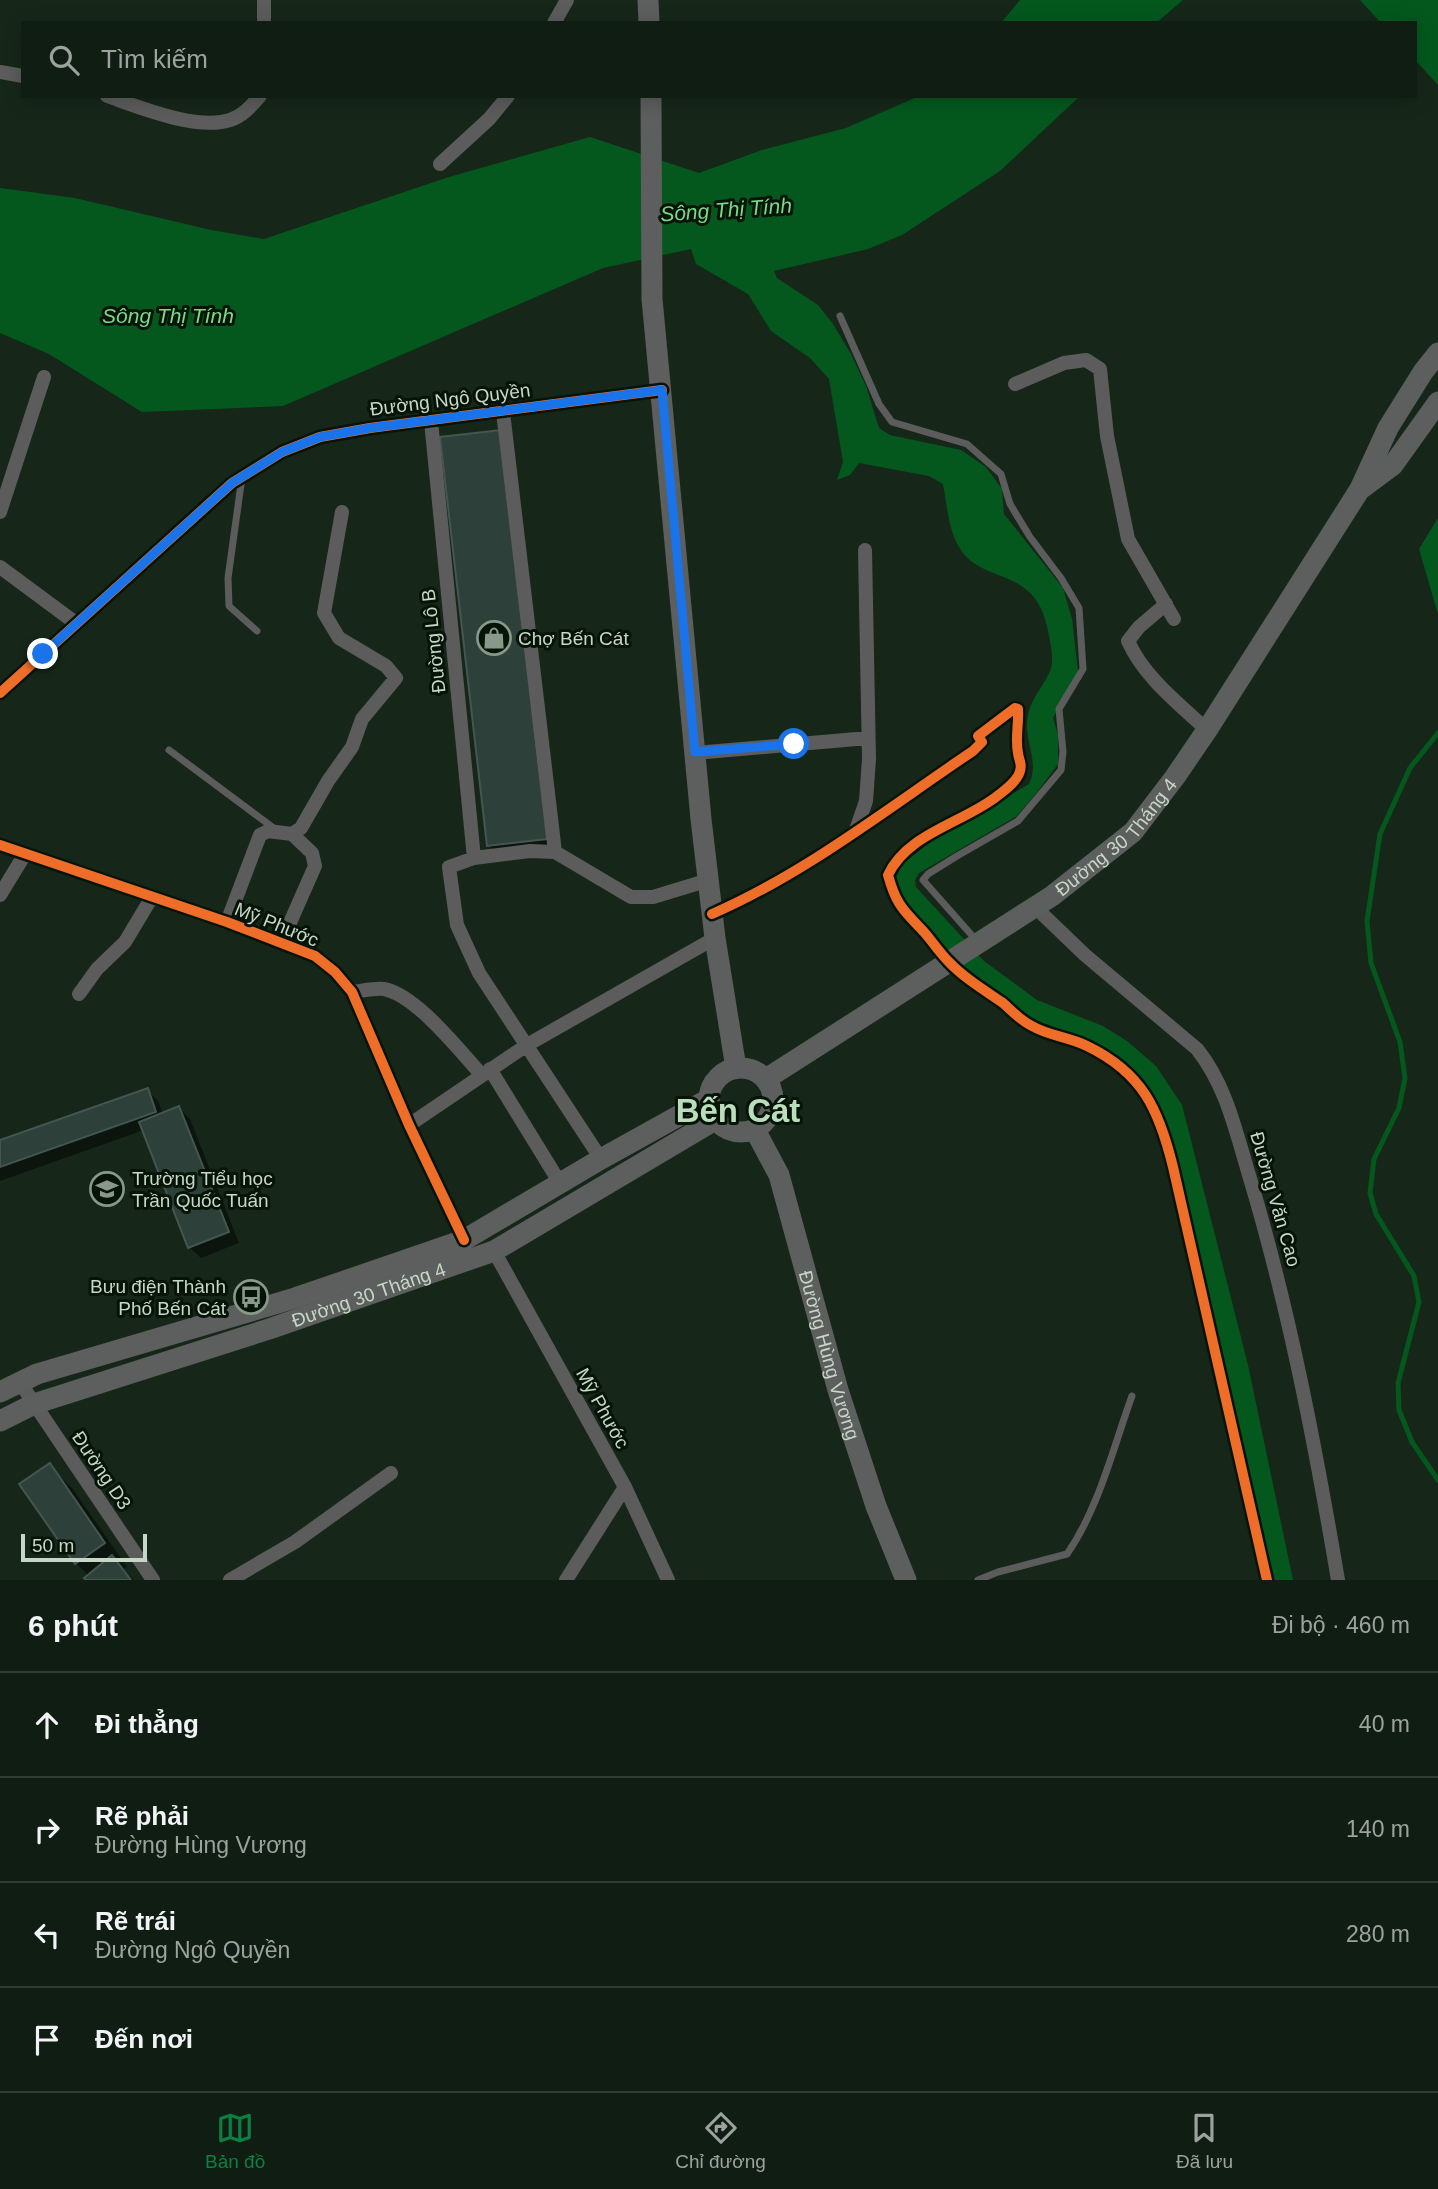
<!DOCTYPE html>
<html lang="vi">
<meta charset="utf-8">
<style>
:root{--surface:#101d13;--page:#1e2a21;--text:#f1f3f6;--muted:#9ca2a0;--line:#303b33;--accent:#0b8043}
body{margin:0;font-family:Arial,sans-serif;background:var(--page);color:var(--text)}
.scale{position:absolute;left:21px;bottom:18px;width:126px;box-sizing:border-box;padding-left:7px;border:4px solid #c5d7c6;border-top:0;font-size:19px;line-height:24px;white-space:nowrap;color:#c5d7c6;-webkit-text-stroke:5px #061307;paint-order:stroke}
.stop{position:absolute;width:21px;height:21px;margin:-16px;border:5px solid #1a73e8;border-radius:50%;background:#fff}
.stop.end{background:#1a73e8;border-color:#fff;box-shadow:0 2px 7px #0008}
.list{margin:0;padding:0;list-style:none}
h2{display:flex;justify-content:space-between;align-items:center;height:91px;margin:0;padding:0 28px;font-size:30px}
h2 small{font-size:23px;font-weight:400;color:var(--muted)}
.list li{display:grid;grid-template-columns:46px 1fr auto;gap:21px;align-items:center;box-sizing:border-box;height:105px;padding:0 28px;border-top:2px solid var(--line)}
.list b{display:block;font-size:26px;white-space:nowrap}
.list p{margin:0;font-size:23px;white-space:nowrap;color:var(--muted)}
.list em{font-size:23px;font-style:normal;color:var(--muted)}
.icon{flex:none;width:38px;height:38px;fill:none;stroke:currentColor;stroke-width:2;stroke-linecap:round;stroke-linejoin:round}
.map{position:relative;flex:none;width:1438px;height:1580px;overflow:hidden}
.search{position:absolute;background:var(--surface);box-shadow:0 4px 18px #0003;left:21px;right:21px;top:21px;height:77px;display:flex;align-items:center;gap:18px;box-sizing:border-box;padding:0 24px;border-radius:0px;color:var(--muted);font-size:26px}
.sheet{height:511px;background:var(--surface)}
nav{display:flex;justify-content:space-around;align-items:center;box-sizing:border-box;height:98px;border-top:2px solid var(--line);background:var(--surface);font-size:19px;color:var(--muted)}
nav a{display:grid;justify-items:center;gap:4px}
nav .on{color:var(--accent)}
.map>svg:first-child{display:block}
</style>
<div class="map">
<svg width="1438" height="1580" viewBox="0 0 1438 1580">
<rect width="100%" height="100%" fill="#162719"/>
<path fill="#04581e" d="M1020,0H1183L1156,23H1001Z
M1360,0H1438V85L1415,60V23H1381Z
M919,96H1080L1000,171L902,235L868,249L774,271L777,278L818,305L833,324L851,354L866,386L879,428L890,435L961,450L986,467L1002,489L1004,514L1063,588L1072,619L1078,671L1053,718L1058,735V764L1038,791L1017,816L919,873L915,880L916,887L984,961L1037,1000L1103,1026L1127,1041L1156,1066L1182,1105L1248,1365L1293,1580H1270L1174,1159L1134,1075L1044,1027L975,978L905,904L896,878L901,865L932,841L1029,784C1041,759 1021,740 1029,711C1033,696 1046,683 1051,668C1054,658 1050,641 1048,631C1036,564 981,586 959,547C948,529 947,504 943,484L929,476L859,463L850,475L837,480L843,462L829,379L810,358L771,331L748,294L696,264L691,249L603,268L283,406L142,412L49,354L0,333V188L75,198L211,230L264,239L449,177L590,137L699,173L762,150L846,128Z
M1438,518V614L1419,549Z"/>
<path fill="#0007" d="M442,439L558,849L500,856L488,845Z
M147,1090L158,1101L163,1114L179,1108L190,1119L239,1243L201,1258L189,1247L144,1130L0,1181V1142Z
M49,1465L72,1488L127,1567L123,1569L134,1580H88L89,1576L76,1563L22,1485Z"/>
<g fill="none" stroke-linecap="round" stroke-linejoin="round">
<path stroke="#04581e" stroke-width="5" d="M1438,733L1410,768L1380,834L1367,921L1371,963L1400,1042L1405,1078L1399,1108L1374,1159L1370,1193L1376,1214L1414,1276L1419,1302L1398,1383L1399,1410L1412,1442L1438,1480"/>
</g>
<path fill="#2d403a" stroke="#445652" stroke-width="2" d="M501,430L547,839L487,846L440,437Z
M148,1088L156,1112L0,1167V1140Z
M179,1106L229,1232L188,1248L139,1122Z
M50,1463L105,1543L75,1564L19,1484Z
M112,1555L131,1580H86L84,1578Z"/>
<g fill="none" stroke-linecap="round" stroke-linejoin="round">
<path stroke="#5d5c5d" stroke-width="7" d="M840,316L879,404L892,422L967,444L1001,474L1010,504L1030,537L1061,578L1079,608L1083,669L1059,709L1063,752L1061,770L1018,821L957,856L928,874L923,880L976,940
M242,477L228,578L229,606L257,631
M169,750L275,829
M978,1580L998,1572L1067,1554C1099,1508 1113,1448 1132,1396"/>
<path stroke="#5d5c5d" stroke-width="14" d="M264,0V23
M554,23L567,0
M0,72L23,76
M107,96C139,107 197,131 230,120C243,116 251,106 260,96
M440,164L489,119L508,96
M1015,384L1064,363L1086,360L1100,369L1107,436L1128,539L1174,619
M503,412L555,852
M431,421L474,858
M0,512L44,377
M0,567L77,624
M1166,604L1139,627L1128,641C1144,677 1178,703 1207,730
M0,693L232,483L282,452L320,437L370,428L662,390
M695,753L868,738
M856,830L866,801L869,759L865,550
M292,834L301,828L328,781L352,747L362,719L396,678L386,666L339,638L324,613L342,512
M0,845L227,922L315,956L335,972L352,992L409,1125L464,1240
M0,895L25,854
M1035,907L1085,955L1197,1049C1226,1085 1236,1132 1249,1175C1289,1308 1315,1444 1338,1580
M712,914C806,873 888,808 973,751L982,742L978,736L1015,708L1018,709C1019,724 1015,738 1018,753C1019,761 1023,765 1019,774C1015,783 1004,791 996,797C962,823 907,834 888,875C896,905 904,911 924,932C932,941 939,952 948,961C964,978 984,990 1003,1003C1012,1011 1021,1021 1032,1026C1049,1036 1069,1037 1087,1046C1143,1073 1159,1110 1173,1167L1267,1580
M227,922L260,835L268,831L292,834L312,853L315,866L281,943
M352,992C362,991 374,988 384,989C416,995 459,1050 481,1074
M79,994L97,969L125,942L152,897
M490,1069L560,1183
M409,1125L527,1045L715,938
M601,1159L479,973L457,925L449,867L474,858L530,851L555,852L631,897H653L709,880
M494,1251L625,1487L566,1580
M19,1381L153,1580
M625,1487L668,1580
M230,1580L295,1542L391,1473"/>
<g stroke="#5d5e5e" stroke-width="21">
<path d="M648,0L649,23"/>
<path d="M651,96L652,299L701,819L715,938L736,1068"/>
<path d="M1362,488L1393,465L1438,402"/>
<circle cx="741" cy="1100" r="32"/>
<path id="s1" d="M766,1079L1052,896L1133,832L1175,777L1207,730L1360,489L1388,428L1423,372L1438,353"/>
<path id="s2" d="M755,1130L779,1175L838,1390L876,1506L906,1580"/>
<path d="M0,1392L37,1374L295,1298L464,1240L601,1159L709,1099"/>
<path id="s3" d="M0,1421L34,1404L269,1329L494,1251L715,1120"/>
</g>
<g stroke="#061307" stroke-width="15">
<path id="cycleway" d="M0,693L232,483L282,452L320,437L370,428L662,390
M0,845L227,922L315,956L335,972L352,992L409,1125L464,1240
M712,914C806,873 888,808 973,751L982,742L978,736L1015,708L1018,709C1019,724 1015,738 1018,753C1019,761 1023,765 1019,774C1015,783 1004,791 996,797C962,823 907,834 888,875C896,905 904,911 924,932C932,941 939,952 948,961C964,978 984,990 1003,1003C1012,1011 1021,1021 1032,1026C1049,1036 1069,1037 1087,1046C1143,1073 1159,1110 1173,1167L1267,1580"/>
</g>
<use href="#cycleway" stroke="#ee6e29" stroke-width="10"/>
</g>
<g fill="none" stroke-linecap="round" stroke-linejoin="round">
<path stroke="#1a73e8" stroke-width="9" d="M43,654L232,483L282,452L320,437L370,428L662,390L695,752L794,744"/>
</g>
<defs>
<g id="shop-ring" transform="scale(1.75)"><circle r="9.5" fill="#061307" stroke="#889989" stroke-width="1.5"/><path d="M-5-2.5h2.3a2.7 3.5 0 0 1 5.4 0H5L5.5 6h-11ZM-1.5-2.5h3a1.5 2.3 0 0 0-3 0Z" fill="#889989"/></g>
<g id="school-ring" transform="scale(1.75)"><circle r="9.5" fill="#061307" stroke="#889989" stroke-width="1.5"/><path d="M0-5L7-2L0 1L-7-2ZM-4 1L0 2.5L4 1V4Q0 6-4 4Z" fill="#889989"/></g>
<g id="bus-ring" transform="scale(1.75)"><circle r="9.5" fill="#061307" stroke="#889989" stroke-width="1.5"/><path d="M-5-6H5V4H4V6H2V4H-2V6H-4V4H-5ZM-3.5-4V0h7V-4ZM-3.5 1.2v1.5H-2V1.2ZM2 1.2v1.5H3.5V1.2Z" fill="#889989"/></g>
</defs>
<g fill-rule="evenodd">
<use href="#shop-ring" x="494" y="638"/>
<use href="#school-ring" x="107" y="1189"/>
<use href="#bus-ring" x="251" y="1297"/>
</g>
<g text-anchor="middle" stroke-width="6" stroke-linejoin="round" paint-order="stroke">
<g font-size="19" fill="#c5d7c6" stroke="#061307">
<text transform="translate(450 399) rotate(-7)" y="7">Đường Ngô Quyền</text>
<text transform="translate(433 641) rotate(-96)" y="7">Đường Lô B</text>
<text dy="7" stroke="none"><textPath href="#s1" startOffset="427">Đường 30 Tháng 4</textPath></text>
<text transform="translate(277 924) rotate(22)" y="7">Mỹ Phước</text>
<text transform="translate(1276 1199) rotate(74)" y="7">Đường Văn Cao</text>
<text dy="7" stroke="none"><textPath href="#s3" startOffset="390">Đường 30 Tháng 4</textPath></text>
<text dy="7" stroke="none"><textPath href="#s2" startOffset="238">Đường Hùng Vương</textPath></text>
<text transform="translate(603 1408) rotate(61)" y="7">Mỹ Phước</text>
<text transform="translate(102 1470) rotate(56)" y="7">Đường D3</text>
</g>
<g font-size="19" fill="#c5d7c6" stroke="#061307" text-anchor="start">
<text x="518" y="645">Chợ Bến Cát</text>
<text x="132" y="1185">Trường Tiểu học<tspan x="132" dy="22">Trần Quốc Tuấn</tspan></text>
<text x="226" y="1293" text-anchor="end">Bưu điện Thành<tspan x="226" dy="22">Phố Bến Cát</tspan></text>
</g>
<g font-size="21" font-style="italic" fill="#78dc85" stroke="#061307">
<text transform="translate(726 210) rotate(-4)" y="7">Sông Thị Tính</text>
<text x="168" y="323">Sông Thị Tính</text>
</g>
<g font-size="33" font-weight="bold" fill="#badebc" stroke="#061307">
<text x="738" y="1122">Bến Cát</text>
</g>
</g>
</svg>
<div class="scale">50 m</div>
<div class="stop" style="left:794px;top:744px"></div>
<div class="stop end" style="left:43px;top:654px"></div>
<div class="search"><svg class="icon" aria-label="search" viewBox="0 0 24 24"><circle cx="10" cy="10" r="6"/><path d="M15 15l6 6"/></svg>Tìm kiếm</div>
</div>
<section class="sheet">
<h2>6 phút<small>Đi bộ · 460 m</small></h2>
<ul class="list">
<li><svg class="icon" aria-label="ahead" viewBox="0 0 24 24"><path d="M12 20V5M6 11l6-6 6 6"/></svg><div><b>Đi thẳng</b></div><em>40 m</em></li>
<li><svg class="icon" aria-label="right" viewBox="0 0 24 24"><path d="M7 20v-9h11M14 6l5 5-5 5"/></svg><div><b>Rẽ phải</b><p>Đường Hùng Vương</p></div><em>140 m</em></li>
<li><svg class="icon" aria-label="left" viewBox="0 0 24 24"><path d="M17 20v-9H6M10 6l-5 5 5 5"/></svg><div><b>Rẽ trái</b><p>Đường Ngô Quyền</p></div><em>280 m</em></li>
<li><svg class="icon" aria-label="arrive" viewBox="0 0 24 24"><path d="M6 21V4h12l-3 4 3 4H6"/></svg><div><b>Đến nơi</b></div></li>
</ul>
</section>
<nav>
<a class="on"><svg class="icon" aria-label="map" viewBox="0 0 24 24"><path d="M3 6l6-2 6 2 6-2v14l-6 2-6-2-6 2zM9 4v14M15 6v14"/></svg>Bản đồ</a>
<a><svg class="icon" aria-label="directions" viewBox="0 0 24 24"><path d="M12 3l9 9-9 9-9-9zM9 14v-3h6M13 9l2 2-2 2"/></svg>Chỉ đường</a>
<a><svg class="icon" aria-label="saved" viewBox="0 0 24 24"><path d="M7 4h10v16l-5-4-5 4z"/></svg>Đã lưu</a>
</nav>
